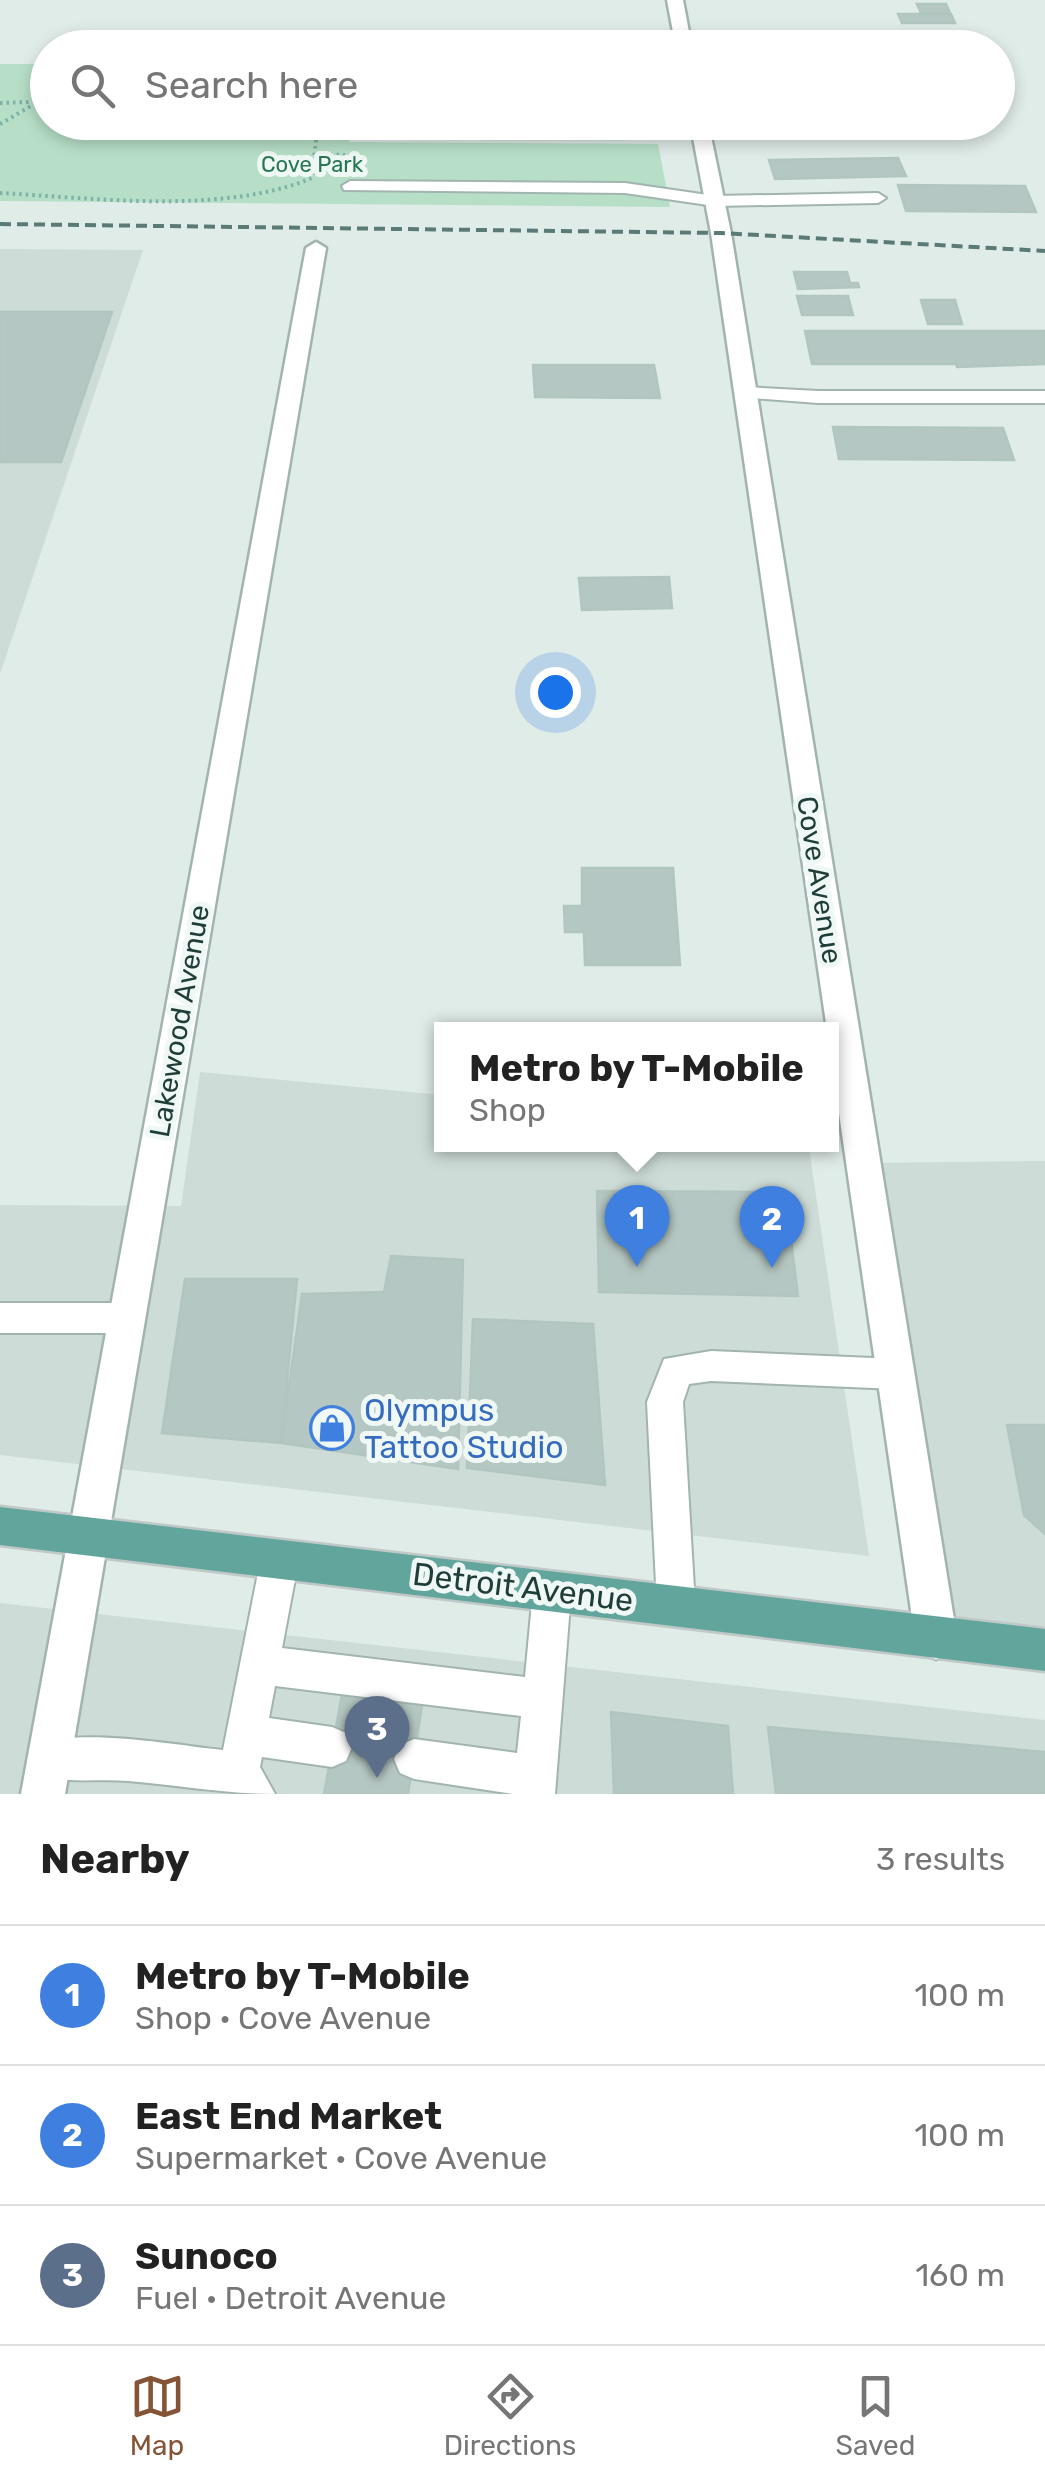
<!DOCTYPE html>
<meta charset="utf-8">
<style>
:root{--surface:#fff;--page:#f2f2f2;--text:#222;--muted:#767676;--line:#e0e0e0;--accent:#855335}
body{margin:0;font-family:Rubik,sans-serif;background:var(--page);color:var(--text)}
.you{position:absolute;left:555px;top:692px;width:35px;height:35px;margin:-25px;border:8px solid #fff;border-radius:50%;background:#1a73e8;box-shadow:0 0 0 15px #1a73e833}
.badge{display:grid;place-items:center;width:65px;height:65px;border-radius:50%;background:var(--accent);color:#fff;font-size:32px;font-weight:700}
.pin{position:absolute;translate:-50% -82px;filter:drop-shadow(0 2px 5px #0008)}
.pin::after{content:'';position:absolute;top:52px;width:35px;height:30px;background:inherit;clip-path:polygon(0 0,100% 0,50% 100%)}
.popup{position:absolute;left:434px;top:1022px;width:405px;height:130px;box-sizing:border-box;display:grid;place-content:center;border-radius:0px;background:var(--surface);filter:drop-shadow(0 2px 8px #0005);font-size:32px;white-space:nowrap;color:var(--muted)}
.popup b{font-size:38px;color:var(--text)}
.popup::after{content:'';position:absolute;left:50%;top:100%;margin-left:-20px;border:20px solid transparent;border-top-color:var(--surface)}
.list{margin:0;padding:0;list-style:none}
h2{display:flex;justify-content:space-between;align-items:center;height:130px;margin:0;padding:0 40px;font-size:42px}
h2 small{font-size:32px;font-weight:400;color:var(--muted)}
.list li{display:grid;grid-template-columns:65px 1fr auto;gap:30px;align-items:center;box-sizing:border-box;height:140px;padding:0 40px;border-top:2px solid var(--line)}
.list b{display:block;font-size:38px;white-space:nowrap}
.list p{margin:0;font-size:32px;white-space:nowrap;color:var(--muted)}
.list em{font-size:32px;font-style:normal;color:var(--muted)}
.icon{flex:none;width:55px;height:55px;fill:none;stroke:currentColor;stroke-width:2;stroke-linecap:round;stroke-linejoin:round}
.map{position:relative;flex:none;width:1045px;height:1794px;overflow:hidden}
.search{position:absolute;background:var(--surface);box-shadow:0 5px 15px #0003;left:30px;right:30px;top:30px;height:110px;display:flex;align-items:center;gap:25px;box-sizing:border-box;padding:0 35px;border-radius:55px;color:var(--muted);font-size:38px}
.sheet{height:550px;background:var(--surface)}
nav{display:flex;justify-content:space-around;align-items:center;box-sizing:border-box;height:140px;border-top:2px solid var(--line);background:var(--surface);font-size:28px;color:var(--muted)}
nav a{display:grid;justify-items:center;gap:5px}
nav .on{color:var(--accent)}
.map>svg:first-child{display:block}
</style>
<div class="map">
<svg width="1045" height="1794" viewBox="0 0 1045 1794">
<rect width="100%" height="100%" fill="#e0ece8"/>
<path fill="#cedcd7" d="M0,249L143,250L0,674Z
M200,1072L442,1095V1144L809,1148L869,1556L0,1455V1205L181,1206Z
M1045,1161V1651L936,1638L863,1163Z
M0,1603L1045,1720V1794H0Z"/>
<path fill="#b7dfc7" d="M0,64H47L48,122H351L349,142L658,144L670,207L0,201Z"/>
<path fill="#b5c7c2" stroke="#b2c6c0" stroke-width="2.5" d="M917,4H946L950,13H921Z
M898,14H951L955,23H902Z
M443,46H619V48H443Z
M484,122H622L624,139H483Z
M898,158L906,176L775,179L769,160Z
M898,185L1025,186L1036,212L906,211Z
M794,272H847L850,283H858L859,287L798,289Z
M797,296H848L853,315H802Z
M921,300H955L962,324H928Z
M0,312H112L61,462H0Z
M805,331H1045V364L957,367L956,364H812Z
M533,365H654L660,398L535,397Z
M833,427L1003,428L1014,460L839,459Z
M669,577L672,608L582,610L579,578Z
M582,868H673L680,965H585L584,932H565L564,906H582Z
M597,1191L785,1192L798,1296L599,1292Z
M391,1256L463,1260L458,1469L281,1443L302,1294L384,1292Z
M185,1279H297L281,1443L162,1433Z
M473,1319L593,1324L605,1485L467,1468Z
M1007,1425H1045V1534L1024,1515Z
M344,1683L424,1693L408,1794H324Z
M611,1712L728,1726L733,1794H614Z
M768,1727L1045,1752V1794H776Z"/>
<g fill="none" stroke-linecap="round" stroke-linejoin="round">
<g stroke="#a2b4b0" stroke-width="4">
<path id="lane" d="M350,181L625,183L715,196L878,193L886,198L878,203L715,206L625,193L344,190L342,186Z
M746,387L818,391H1045V403H818L739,397V389Z
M0,1303H126L138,1308L143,1318L138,1328L126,1333H0Z
M711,1351L896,1359L908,1363L913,1374L908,1385L896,1389L711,1381L689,1384L683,1402L695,1605L689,1618L676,1624L663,1618L657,1605L647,1402L664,1359Z
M280,1540L293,1545L299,1558L282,1648L525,1677L533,1592L539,1579L552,1573L565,1579L571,1592L555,1794H513L414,1779L400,1773L394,1759L400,1745L414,1739L517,1753L521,1716L275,1686L269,1718L332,1727L346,1733L352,1747L346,1761L332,1767L262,1757L260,1767L275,1794C225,1794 178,1785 128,1781C98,1778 64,1785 36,1773L30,1759L36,1745C78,1727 175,1745 223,1750L261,1558L267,1545Z"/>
</g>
<g stroke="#a2b4b0" stroke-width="5">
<path id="street" d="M667,0H683L692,48H676Z
M690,122H708L731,233L957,1638L951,1653L936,1659L921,1653L915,1638L832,1065V1030H827L711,233Z
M316,242L326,248L65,1794H21L306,248Z"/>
</g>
<g stroke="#c0c9c8" stroke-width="5">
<path id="primary" d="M0,1507L1045,1629V1671L0,1545Z"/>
</g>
<path stroke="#7db2a8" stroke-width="4" stroke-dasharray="2.5 4" stroke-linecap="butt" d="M0,103L29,102
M0,124L48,96
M317,154L345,155
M0,193C95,198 223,215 312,178L318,122"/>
<use href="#lane" fill="#fff" fill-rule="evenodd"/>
<use href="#street" fill="#fff" fill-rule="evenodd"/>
<use href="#primary" fill="#61a59c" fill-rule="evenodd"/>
<path stroke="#597a75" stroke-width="4" stroke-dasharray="11 6" stroke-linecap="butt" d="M0,224L721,233L1045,251"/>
</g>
<defs>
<g id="shop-ring" transform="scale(2.25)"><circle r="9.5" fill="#f0f8f5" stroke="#3f7fe0" stroke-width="1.5"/><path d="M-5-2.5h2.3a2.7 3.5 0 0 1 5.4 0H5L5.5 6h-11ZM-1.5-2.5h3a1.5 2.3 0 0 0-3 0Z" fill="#3f7fe0"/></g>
</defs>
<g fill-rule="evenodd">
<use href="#shop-ring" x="332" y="1428"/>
</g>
<g text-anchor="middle" stroke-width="10" stroke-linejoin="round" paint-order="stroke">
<g font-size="22" fill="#267850" stroke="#f0f8f5">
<text x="312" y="172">Cove Park</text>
</g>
<g font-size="28" fill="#1f3e39" stroke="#f0f8f5">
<text transform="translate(820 880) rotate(81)" y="10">Cove Avenue</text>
<text transform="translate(179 1021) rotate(-80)" y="10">Lakewood Avenue</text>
</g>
<g font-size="32" fill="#366cbe" stroke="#f0f8f5" text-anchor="start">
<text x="364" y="1421">Olympus<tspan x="364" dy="37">Tattoo Studio</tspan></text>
</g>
<g font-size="32" fill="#1f3e39" stroke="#f0f8f5">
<text transform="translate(523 1587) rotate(7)" y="11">Detroit Avenue</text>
</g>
</g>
</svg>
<div class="you"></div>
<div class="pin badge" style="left:637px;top:1267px;background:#3f7fe0">1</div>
<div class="popup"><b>Metro by T-Mobile</b>Shop</div>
<div class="pin badge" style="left:772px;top:1268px;background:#3f7fe0">2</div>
<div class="pin badge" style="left:377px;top:1778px;background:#5c6f8a">3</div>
<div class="search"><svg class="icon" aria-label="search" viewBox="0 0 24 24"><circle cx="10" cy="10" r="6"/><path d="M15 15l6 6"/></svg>Search here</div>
</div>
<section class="sheet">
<h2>Nearby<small>3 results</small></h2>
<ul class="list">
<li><span class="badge" style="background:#3f7fe0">1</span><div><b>Metro by T-Mobile</b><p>Shop · Cove Avenue</p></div><em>100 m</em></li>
<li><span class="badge" style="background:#3f7fe0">2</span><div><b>East End Market</b><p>Supermarket · Cove Avenue</p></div><em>100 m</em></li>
<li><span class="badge" style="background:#5c6f8a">3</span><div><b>Sunoco</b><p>Fuel · Detroit Avenue</p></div><em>160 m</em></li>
</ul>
</section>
<nav>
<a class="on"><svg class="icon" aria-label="map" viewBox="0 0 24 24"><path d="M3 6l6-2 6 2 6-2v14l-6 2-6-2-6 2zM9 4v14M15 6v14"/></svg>Map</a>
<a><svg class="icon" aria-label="directions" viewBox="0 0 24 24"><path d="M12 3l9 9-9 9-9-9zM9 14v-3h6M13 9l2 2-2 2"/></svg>Directions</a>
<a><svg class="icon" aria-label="saved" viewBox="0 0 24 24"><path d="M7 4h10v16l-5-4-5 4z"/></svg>Saved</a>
</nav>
